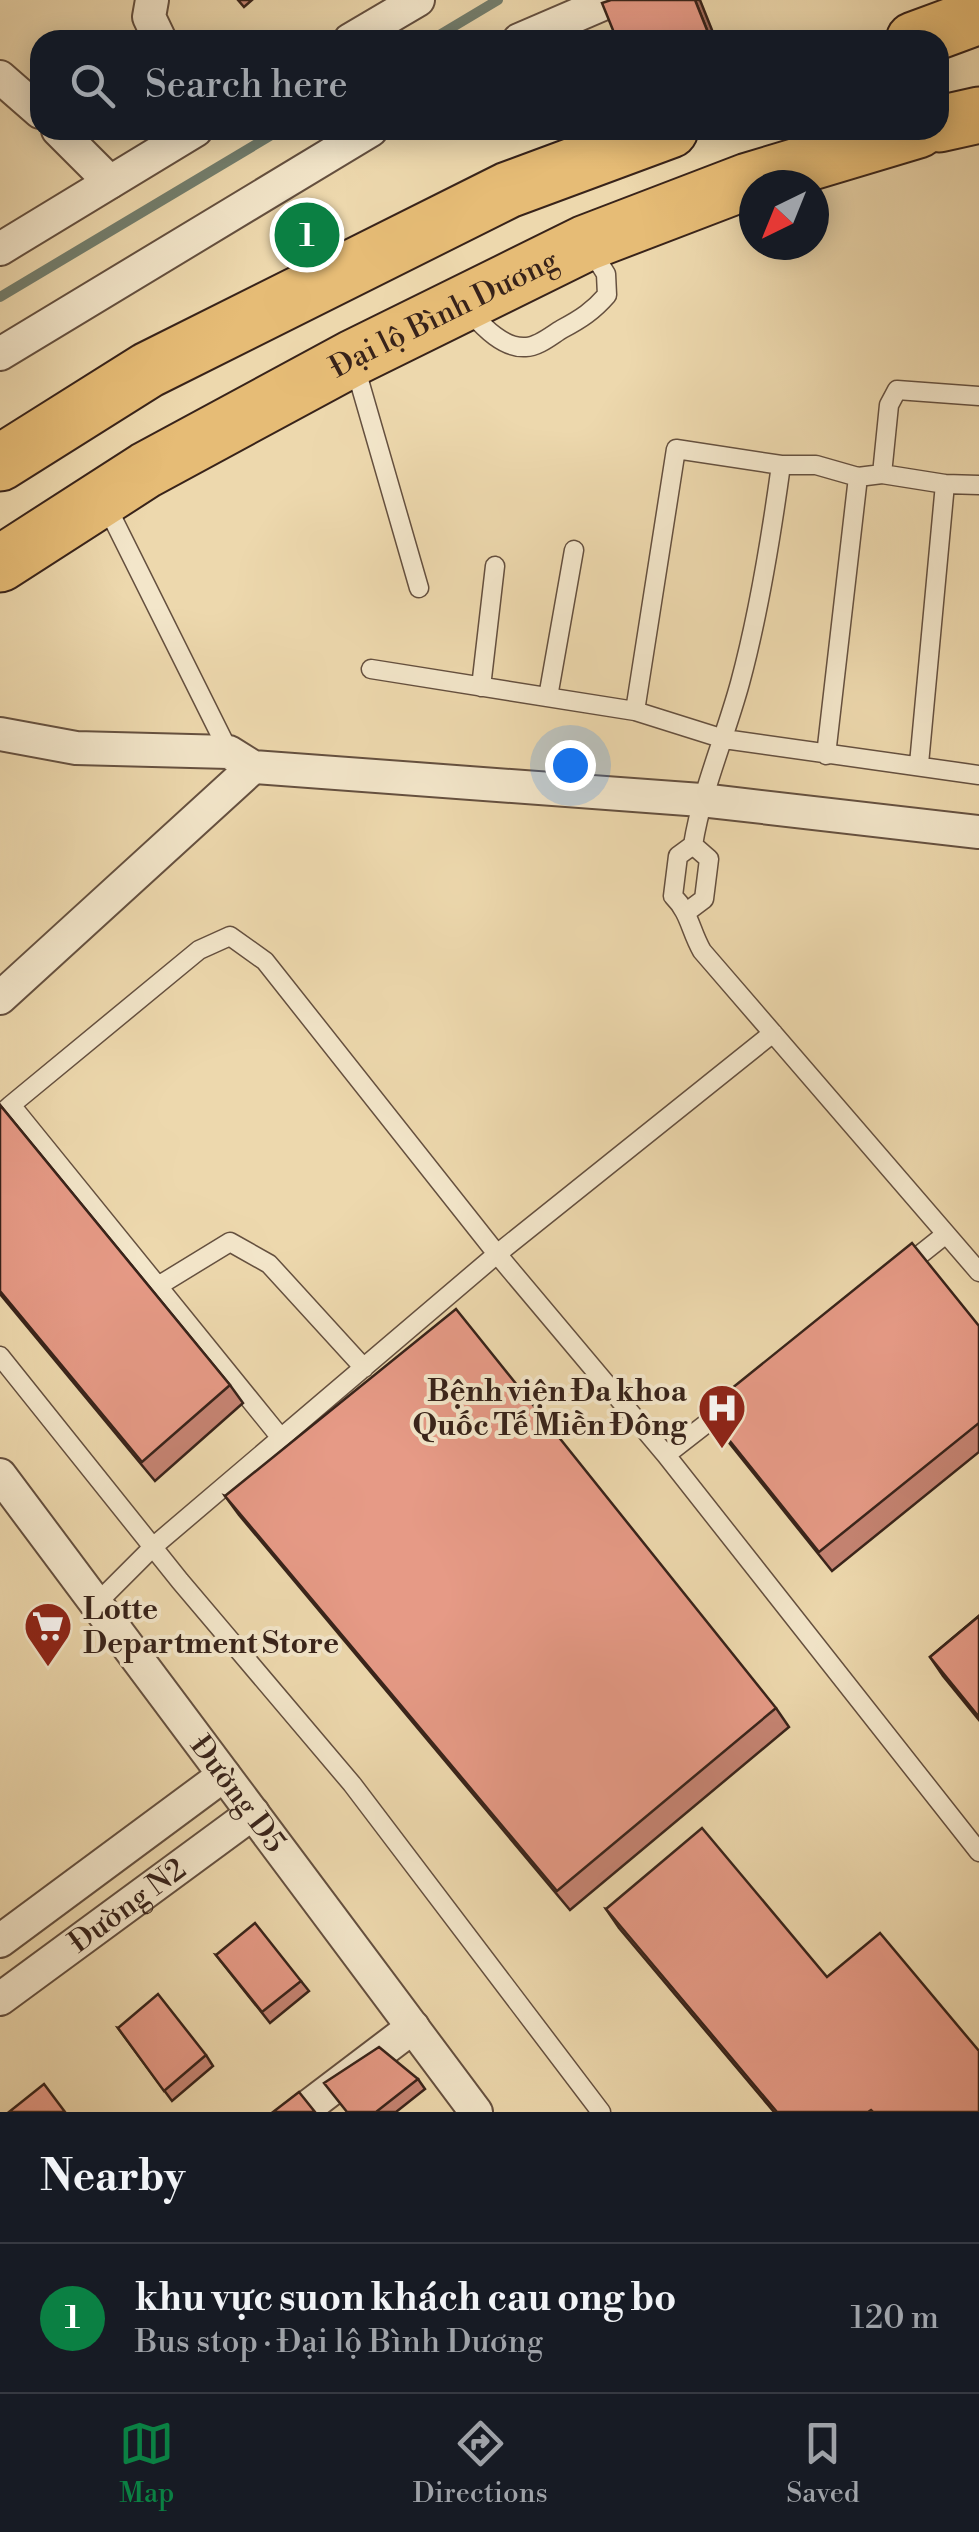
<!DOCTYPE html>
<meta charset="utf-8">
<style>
:root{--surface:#171b24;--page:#20242c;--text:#f1f3f6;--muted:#9ea1a6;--line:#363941;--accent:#0b8043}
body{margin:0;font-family:"Libre Bodoni",serif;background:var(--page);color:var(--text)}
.compass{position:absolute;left:739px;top:170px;width:90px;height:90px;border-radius:50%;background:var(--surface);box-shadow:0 5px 25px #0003;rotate:223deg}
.you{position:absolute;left:570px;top:765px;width:35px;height:35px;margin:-25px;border:8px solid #fff;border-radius:50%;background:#1a73e8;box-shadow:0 0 0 15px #1a73e833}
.badge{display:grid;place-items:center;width:65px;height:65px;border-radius:50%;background:var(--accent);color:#fff;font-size:32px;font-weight:700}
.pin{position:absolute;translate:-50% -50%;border:5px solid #fff;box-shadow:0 2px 10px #0006}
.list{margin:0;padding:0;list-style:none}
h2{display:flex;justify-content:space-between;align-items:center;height:130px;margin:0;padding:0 40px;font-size:42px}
h2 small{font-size:32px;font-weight:400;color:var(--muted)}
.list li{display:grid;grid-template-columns:65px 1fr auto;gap:30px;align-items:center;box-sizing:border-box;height:150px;padding:0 40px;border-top:2px solid var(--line)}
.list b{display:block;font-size:38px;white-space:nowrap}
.list p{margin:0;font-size:32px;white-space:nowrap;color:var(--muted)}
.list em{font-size:32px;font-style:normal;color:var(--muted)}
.icon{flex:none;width:55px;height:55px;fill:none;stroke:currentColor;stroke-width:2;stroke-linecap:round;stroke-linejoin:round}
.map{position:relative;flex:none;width:979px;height:2112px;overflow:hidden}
.search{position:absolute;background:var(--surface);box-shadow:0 5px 25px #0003;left:30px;right:30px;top:30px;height:110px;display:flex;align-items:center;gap:25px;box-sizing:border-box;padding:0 35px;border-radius:30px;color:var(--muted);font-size:38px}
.sheet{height:280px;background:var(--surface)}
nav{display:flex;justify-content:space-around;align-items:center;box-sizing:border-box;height:140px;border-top:2px solid var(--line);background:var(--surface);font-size:28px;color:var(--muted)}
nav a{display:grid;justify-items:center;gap:5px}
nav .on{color:var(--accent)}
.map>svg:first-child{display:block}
</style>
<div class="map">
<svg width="979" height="2112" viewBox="0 0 979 2112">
<rect width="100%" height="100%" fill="#edd8ad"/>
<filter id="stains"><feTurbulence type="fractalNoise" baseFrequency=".002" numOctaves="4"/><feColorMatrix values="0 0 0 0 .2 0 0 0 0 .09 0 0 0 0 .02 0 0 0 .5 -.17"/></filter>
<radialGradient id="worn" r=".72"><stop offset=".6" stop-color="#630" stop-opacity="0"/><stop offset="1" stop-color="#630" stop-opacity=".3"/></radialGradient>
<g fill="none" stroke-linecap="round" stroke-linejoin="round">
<path stroke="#737e6d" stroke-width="10" d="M431,40L498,0
M0,297L280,130"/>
<g stroke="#65503f" stroke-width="21">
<path id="service" d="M466,308C481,324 502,349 526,347C538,347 552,335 562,329C581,319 593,311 607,295L606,274L589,247
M354,363L419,588
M781,465H816L858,477L882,474L945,484L979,485
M882,474L889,405L897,390L979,396
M105,503L229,752
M371,669L635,711L724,739L979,775
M481,687L495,566
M548,697L574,550
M635,711L676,449L781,465C771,538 759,613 740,683C725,738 702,789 693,845L678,856L673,896C690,913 690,930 702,951L979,1272
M826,755L858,477
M919,764L945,484
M688,911L704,899L709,859L693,845
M11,1105L199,950L230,936L265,961L497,1254L666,1455L979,1852
M0,1115L11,1105L281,1438
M902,1269L946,1234
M158,1286L230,1242L269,1264L364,1368
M0,1356L180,1581L352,1784L601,2112
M666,1455L729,1406
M96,1604L154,1546L497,1254L773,1033"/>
</g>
<g stroke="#65503f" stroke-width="36">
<g id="minor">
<path d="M152,0L149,17L160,40"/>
<path d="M350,40L418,0"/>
<path d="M519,40L612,0"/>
<path d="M0,77L40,112"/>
<path d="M58,130L110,182"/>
<path d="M0,249L196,130"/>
<path d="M0,354L371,130"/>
<path d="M0,734L76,748L229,752L253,767L701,800L979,832"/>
<path d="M0,998L253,767"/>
<path id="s1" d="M0,1475L476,2112"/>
<path d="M0,1941L224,1775"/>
<path id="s2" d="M0,1999L253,1813"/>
<path d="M301,2112L413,2027"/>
</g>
</g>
<g stroke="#38231a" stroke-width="59">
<g id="trunk">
<path d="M914,40L979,16"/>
<path d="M939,124L979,115"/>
<path d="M0,463L148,370L508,190L670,130"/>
<path id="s3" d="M0,564L146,470L353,358L586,243L748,181L918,130"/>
</g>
</g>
<use href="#service" stroke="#f3e6ca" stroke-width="18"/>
<use href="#minor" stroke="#f3e6ca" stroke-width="32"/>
<use href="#trunk" stroke="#e6bc76" stroke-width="55"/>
</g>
<path fill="#c68473" stroke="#38231a" stroke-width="2.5" d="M238,0H252L244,7Z
M0,1105L230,1385L243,1403L155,1481L0,1294Z
M979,1326V1452L832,1571L718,1429L705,1410Z
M225,1496L776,1708L789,1727L570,1910L239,1515Z
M979,1616V1720L943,1676L930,1657Z
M606,1909L827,1977L979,2112H774L619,1928Z
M216,1955L301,1981L309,1991L270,2023Z
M118,2028L206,2055L213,2066L172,2101Z
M418,2079L425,2089L396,2112H346Z"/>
<path fill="#a16c5e" stroke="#38231a" stroke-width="2.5" d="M695,0H700L716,40H711Z"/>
<path fill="#e69a86" stroke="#38231a" stroke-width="2.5" d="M611,0H695L711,40H617L602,3Z
M0,1105L230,1385L142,1462L0,1291Z
M912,1243L979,1326V1423L819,1552L705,1410Z
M456,1309L776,1708L557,1891L225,1496Z
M979,1616V1717L930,1657Z
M702,1828L827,1977L880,1933L979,2051V2112H873L871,2110L868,2112H777L606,1909Z
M255,1923L301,1981L262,2012L216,1955Z
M158,1994L206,2055L164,2091L118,2028Z
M379,2047L418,2079L376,2112H347L324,2083Z
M44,2084L65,2112H9Z
M299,2092L315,2112H273Z"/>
<defs>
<g id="hospital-pin" transform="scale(2.5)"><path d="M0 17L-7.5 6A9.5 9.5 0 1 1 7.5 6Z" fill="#8f2418" stroke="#f3e6ca"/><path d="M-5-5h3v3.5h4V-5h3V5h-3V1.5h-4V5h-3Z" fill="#fff"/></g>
<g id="supermarket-pin" transform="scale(2.5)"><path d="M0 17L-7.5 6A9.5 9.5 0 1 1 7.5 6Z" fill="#8f2418" stroke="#f3e6ca"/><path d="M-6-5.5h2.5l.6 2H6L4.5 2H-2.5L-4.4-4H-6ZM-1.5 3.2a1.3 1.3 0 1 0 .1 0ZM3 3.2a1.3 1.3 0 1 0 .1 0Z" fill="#fff"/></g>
</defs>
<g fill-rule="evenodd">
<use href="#hospital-pin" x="722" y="1408"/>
<use href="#supermarket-pin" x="48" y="1626"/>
</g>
<g text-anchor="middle" stroke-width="8" stroke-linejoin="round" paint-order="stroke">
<g font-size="30" fill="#38231a" stroke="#f3e6ca">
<text dy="10" stroke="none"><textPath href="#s3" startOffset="510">Đại lộ Bình Dương</textPath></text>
<text dy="10" stroke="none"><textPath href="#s1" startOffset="398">Đường D5</textPath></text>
<text dy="10" stroke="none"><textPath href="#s2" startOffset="158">Đường N2</textPath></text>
</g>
<g font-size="30" font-weight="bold" fill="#38231a" stroke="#f3e6ca" text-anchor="end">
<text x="687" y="1401">Bệnh viện Đa khoa<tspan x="687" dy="34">Quốc Tế Miền Đông</tspan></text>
<text x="83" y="1619" text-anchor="start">Lotte<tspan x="83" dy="34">Department Store</tspan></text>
</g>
</g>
<rect width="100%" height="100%" filter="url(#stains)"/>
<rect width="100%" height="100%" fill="url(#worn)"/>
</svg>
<svg class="compass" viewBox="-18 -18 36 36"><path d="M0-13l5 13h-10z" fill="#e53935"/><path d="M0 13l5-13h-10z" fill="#9ea1a6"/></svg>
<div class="you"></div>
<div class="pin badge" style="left:307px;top:235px">1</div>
<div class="search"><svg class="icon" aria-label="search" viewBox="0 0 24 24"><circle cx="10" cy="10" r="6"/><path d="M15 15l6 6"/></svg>Search here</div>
</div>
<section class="sheet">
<h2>Nearby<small></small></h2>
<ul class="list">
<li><span class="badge">1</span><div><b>khu vực suon khách cau ong bo</b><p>Bus stop · Đại lộ Bình Dương</p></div><em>120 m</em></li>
</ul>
</section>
<nav>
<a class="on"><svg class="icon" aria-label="map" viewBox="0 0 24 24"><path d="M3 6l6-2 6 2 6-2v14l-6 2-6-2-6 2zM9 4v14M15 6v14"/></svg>Map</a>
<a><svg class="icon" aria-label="directions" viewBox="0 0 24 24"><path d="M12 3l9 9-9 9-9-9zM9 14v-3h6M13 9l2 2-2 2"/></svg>Directions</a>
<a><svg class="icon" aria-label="saved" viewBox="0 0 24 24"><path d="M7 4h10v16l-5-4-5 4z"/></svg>Saved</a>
</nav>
